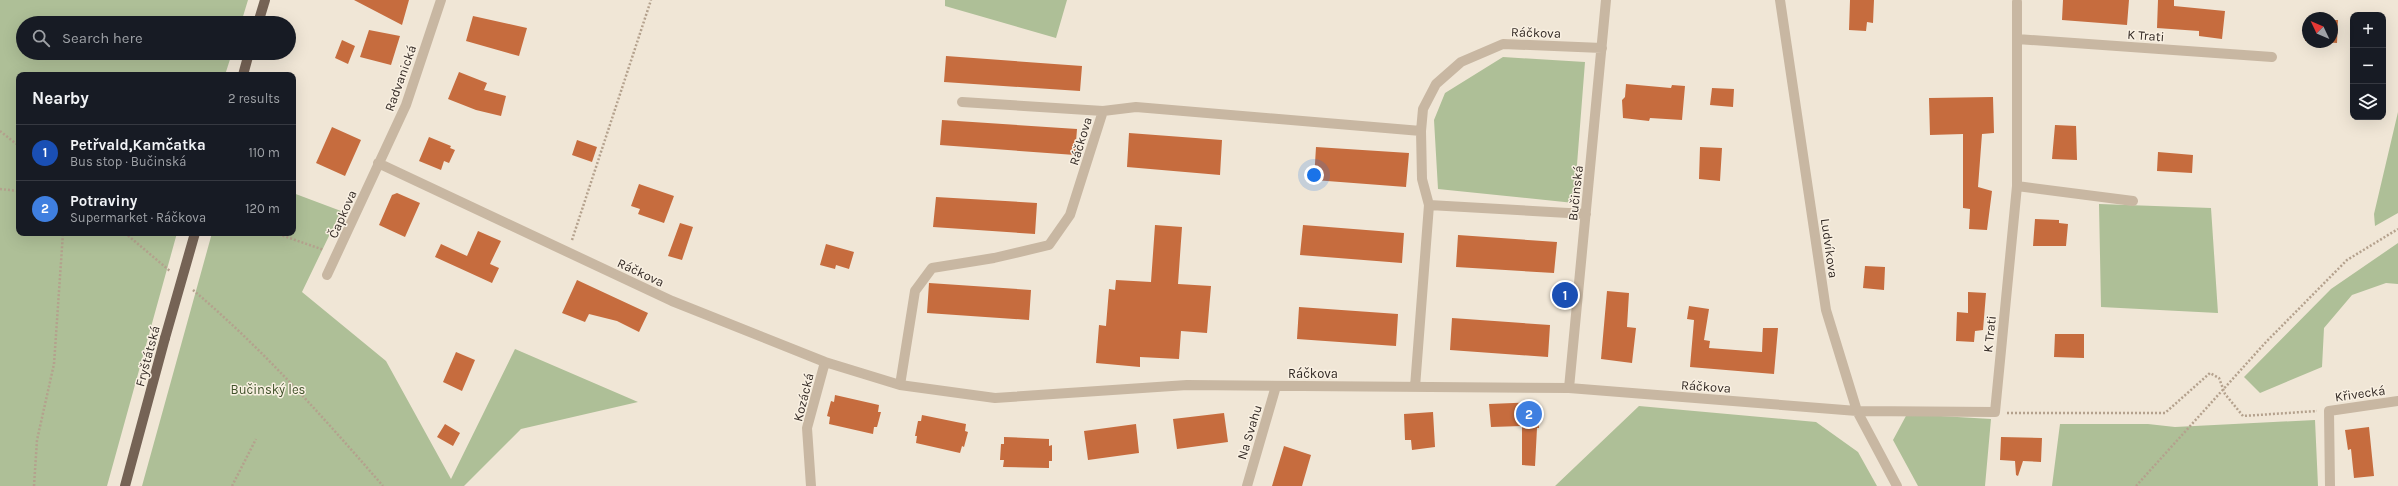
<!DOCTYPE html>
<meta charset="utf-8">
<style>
:root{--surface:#171b24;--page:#242831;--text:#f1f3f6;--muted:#9ea1a6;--line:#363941;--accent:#2563eb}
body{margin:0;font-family:Karla,sans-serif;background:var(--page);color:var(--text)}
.controls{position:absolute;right:12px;top:12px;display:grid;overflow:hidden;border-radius:8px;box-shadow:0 4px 16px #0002}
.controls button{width:36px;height:36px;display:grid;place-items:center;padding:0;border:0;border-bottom:1px solid var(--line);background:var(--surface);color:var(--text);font:20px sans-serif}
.compass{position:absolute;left:2302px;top:12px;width:36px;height:36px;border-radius:50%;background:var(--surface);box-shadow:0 4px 16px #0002;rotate:314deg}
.you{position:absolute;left:1314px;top:175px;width:14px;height:14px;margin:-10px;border:3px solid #fff;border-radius:50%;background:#1a73e8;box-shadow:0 0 0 6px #1a73e833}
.badge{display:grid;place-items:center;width:26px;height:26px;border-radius:50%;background:var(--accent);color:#fff;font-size:13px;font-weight:700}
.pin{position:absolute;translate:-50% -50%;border:2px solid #fff;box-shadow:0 1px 4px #0006}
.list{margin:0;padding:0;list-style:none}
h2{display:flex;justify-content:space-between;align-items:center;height:52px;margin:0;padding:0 16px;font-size:17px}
h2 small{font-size:13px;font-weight:400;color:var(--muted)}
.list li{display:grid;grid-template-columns:26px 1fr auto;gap:12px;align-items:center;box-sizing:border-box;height:56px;padding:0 16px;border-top:1px solid var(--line)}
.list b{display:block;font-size:15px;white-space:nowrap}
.list p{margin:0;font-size:13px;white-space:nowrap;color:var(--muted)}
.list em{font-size:13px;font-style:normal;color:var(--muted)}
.icon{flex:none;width:22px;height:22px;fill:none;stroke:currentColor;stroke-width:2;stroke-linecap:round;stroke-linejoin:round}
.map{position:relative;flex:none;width:2398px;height:486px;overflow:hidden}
.search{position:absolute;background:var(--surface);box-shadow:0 4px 16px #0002;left:16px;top:16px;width:280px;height:44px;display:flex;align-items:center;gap:10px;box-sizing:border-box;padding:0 14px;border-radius:22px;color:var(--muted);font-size:15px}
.panel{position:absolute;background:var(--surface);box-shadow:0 4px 16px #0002;left:16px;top:72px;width:280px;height:164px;border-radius:8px}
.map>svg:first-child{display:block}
</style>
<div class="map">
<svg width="2398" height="486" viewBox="0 0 2398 486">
<rect width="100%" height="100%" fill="#f0e6d6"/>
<path fill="#aebf97" d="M0,0H248L241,23H23V53H232L225,75H19V233H177L107,486H0Z
M945,0H1067L1056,38L945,6Z
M1503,57L1585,62L1574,203L1438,189L1434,120L1445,93Z
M2398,112V213L2375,226L2374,214Z
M293,193L341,211L302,292L386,361L451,479L515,349L638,402L521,429L464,486H142L212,233H293Z
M2099,204L2211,208L2218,313L2101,307Z
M2398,243V284L2386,283L2352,295L2324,328L2322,367L2260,393L2244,377L2331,289Z
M1639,406L1816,422L1858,452L1877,486H1555Z
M1907,414L1991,419L1985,486H1918L1893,440Z
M2315,420L2318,486H2052L2060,424H2148L2175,427Z"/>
<path fill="#c66c3e" d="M354,0H409L402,25Z
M1850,0H1874L1873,23L1867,22L1866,31L1849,30Z
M2063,0H2129L2127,25L2062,20Z
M2158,0H2174V6L2225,11L2222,39L2199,36V31L2157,28Z
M473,16L527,28L519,56L466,41Z
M2307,18H2308V41H2305Z
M2332,20H2338L2337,43L2322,42H2332Z
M369,30L400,36L391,65L360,57Z
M342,40L355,46L348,64L335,58Z
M946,56L1082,66L1080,91L944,82Z
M459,72L487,83L484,90L506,96L501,116L476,110L448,99Z
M1626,84L1671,88L1672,85L1685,86L1682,120L1650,118L1649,121L1623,118L1622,100L1625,97Z
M1712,88L1734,89L1733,107L1710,105Z
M1993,97L1994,133L1982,134L1978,187L1992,191L1987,230L1969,229L1970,209L1963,208V134L1930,135L1929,98Z
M942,120L1077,129L1075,155L940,145Z
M2055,125L2076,126L2077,160L2052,159Z
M332,127L361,140L345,176L316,163Z
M1129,133L1222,140L1220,175L1127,167Z
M429,137L451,146L450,148L455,150L449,163L444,161L441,170L419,161Z
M577,140L597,147L592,162L572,155Z
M1316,147L1409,153L1406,187L1314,180Z
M1700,147L1722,148L1720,181L1699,179Z
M2158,152L2193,155L2192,173L2157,171Z
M639,184L674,196L664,223L638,214L640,209L631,206Z
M397,193L420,203L405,237L379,225L392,195Z
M936,197L1037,203L1035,234L933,227Z
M2035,219L2059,220V223L2068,224L2066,246H2033Z
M680,223L693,227L682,260L668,256Z
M1155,225L1182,227L1178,284L1211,286L1207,333L1181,331L1179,359L1140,357V367L1096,363L1099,325L1106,326L1109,289L1115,290L1116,280L1151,282Z
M1303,225L1404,233L1402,263L1300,255Z
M478,231L501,241L490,264L499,268L492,283L435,257L441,244L467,256Z
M1458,235L1557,242L1554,273L1456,267Z
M826,244L854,252L849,269L836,265L835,269L820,265Z
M1865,266L1885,267L1884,290L1863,288Z
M577,280L648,313L639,332L617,321L589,314L585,322L562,313Z
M929,283L1031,290L1029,320L927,313Z
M1607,291L1629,293L1627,327L1636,328L1632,363L1601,359Z
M1968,292L1986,293L1983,330L1975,331L1974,342L1956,341L1957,312L1968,313Z
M1689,306L1709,309L1704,340L1710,341L1709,348L1762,352L1763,328H1778L1774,374L1690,367L1694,320L1687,319Z
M1299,307L1398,314L1396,346L1297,339Z
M1452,318L1550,325L1548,357L1450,350Z
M2055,334H2084V358L2054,357Z
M456,352L475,360L462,391L443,382Z
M835,395L879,405L878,412H881L877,427H874L873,434L829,424L830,417L827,416L831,401L834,402Z
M1538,402L1539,428H1537L1535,466L1522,465V426L1491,427L1489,404Z
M1433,412L1435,447L1412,450L1411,440H1405L1404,414Z
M1224,413L1228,442L1177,449L1173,419Z
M922,415L966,424L965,431L968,432L964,447L962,446L960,453L916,443L917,436H915L918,421H921Z
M445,424L460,433L453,446L437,437Z
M1136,424L1139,453L1088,460L1084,431Z
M2369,427L2374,476L2354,478L2351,449L2348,450L2345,430Z
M1004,437L1049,439V446L1052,445V461H1049V468L1003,467L1004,460H1000L1001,444H1004Z
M2001,437L2042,438L2041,462L2023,461L2018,476L2016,475L2015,461L2000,460Z
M1284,446L1311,455L1302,486H1272Z"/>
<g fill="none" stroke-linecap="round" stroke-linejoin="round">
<path stroke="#b4a18d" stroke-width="2.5" stroke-dasharray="2 2" stroke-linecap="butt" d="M0,131L19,146
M0,189L19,191
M125,233L170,271
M275,233L324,250
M572,240L651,0
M193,290C263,349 323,417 383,486
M2007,413H2165L2210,373L2219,378L2225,394L2243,416L2317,411
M34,486L37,440L54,364L63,233
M232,486L256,439
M2136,486L2266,342L2347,260L2398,229"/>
<path stroke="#c8b7a2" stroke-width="10" d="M1780,0L1826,310L1857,411L1897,486
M2017,39L2272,57
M962,102L1103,111
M378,163L672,301L825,362L900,385L995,398L1187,385L1569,388L1857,411L1995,412L2017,186V2
M2017,186L2133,201
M1429,205L1586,214
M327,275L406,105L441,0
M900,385L915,291L932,268L994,258L1049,245L1070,215L1103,111L1136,107L1421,131L1423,109L1436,84L1461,62L1503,44L1602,48
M1415,387L1429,205L1422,179L1421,131
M1569,388L1606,0
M811,486L807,428L825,362
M1247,486L1276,386
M2330,486L2329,411L2398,401"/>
<path stroke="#756355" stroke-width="10" d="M258,23L265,0
M243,75L249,53
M125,486L165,338"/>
<path stroke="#756355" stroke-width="10" d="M165,338L195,233"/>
</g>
<g text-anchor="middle" stroke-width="3" stroke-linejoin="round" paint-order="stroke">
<g font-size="13" fill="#332a25" stroke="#f9f0e2">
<text transform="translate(1536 32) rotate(2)" y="5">Ráčkova</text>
<text transform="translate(2146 35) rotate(4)" y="5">K Trati</text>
<text transform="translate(400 78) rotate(-70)" y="5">Radvanická</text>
<text transform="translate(1080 141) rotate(-73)" y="5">Ráčkova</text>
<text transform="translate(1575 193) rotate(-84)" y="5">Bučinská</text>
<text transform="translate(342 214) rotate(-66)" y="5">Čapkova</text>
<text transform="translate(1830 248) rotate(82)" y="5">Ludvíkova</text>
<text transform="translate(641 272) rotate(25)" y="5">Ráčkova</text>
<text transform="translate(1989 334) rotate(-84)" y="5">K Trati</text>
<text transform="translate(147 356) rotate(-75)" y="5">Fryštátská</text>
<text x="1313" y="378">Ráčkova</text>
<text transform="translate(1706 386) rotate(4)" y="5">Ráčkova</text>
<text transform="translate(2360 393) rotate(-8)" y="5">Křivecká</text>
<text transform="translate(803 397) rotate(-76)" y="5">Kozácká</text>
<text transform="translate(1249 432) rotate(-73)" y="5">Na Svahu</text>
</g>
<g font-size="13" fill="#3f5129" stroke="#f9f0e2">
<text x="268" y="394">Bučinský les</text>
</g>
</g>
</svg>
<div class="controls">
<button>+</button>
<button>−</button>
<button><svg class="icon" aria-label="layers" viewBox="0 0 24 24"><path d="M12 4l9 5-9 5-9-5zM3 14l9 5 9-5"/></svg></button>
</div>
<svg class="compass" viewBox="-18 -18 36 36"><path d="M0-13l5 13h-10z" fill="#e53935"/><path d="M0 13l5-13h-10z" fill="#9ea1a6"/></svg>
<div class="you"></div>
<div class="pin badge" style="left:1565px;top:295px;background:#1a4fb4">1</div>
<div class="pin badge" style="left:1529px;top:414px;background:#3f7fe0">2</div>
<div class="search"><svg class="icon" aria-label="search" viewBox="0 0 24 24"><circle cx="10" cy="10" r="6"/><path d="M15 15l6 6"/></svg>Search here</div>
<section class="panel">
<h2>Nearby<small>2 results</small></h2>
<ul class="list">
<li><span class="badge" style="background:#1a4fb4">1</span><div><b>Petřvald,Kamčatka</b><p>Bus stop · Bučinská</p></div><em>110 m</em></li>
<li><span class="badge" style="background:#3f7fe0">2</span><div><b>Potraviny</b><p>Supermarket · Ráčkova</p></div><em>120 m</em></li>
</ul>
</section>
</div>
